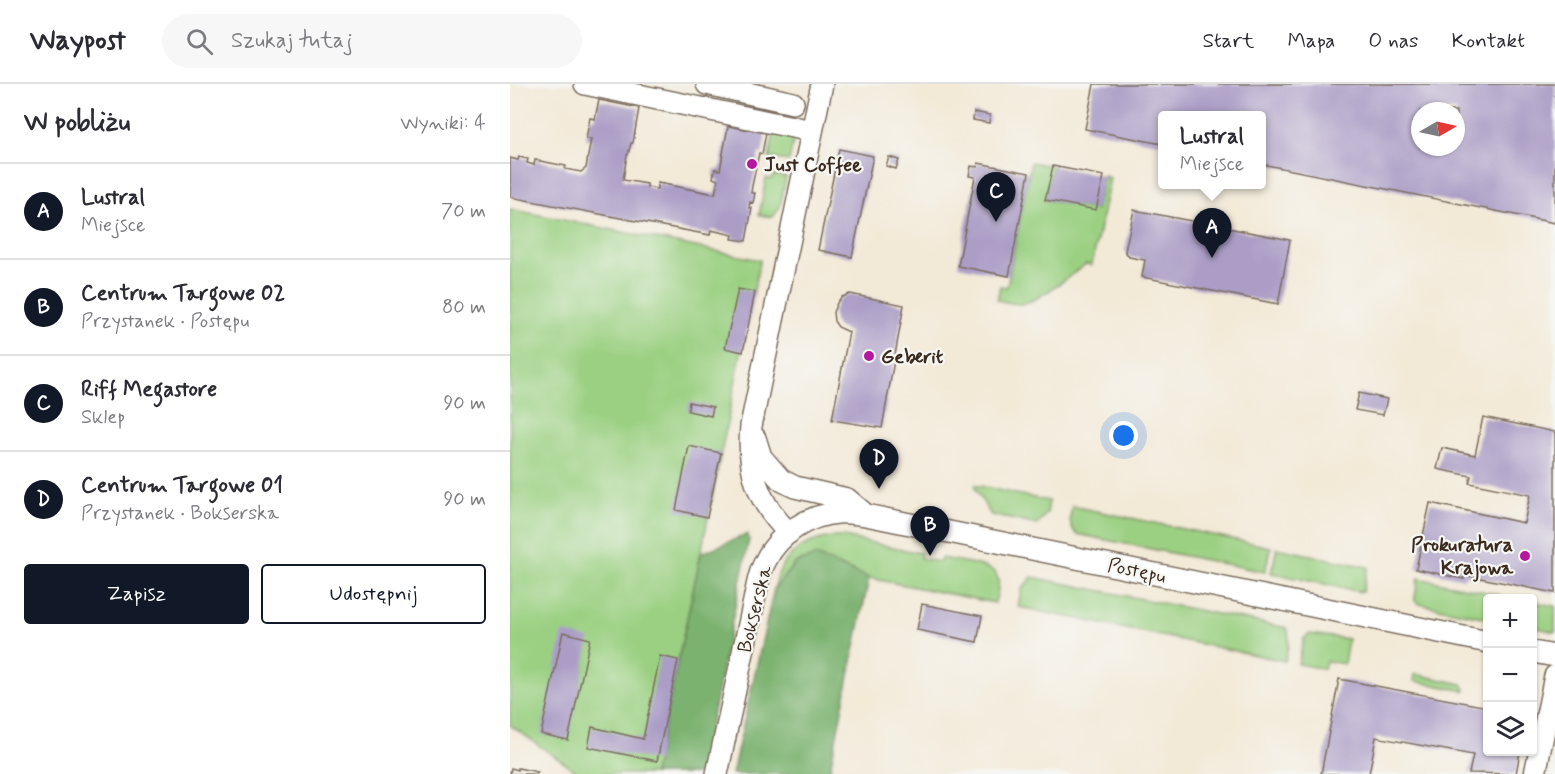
<!DOCTYPE html>
<html lang="pl">
<meta charset="utf-8">
<style>
:root{--surface:#fff;--page:#f7f7f7;--text:#2b2b33;--muted:#7c7c81;--line:#e1e1e2;--accent:#111827}
body{margin:0;font-family:Mynerve,sans-serif;background:var(--page);color:var(--text)}
.controls{position:absolute;right:18px;bottom:18px;display:grid;overflow:hidden;border-radius:6px;box-shadow:0 2px 4px #0004}
.controls button{width:54px;height:54px;display:grid;place-items:center;padding:0;border:0;border-bottom:2px solid var(--line);background:var(--surface);color:var(--text);font:30px sans-serif}
.compass{position:absolute;left:901px;top:18px;width:54px;height:54px;border-radius:50%;background:var(--surface);box-shadow:0 2px 4px #0004;rotate:81deg}
.you{position:absolute;left:614px;top:352px;width:21px;height:21px;margin:-15px;border:4px solid #fff;border-radius:50%;background:#1a73e8;box-shadow:0 0 0 9px #1a73e833}
.badge{display:grid;place-items:center;width:39px;height:39px;border-radius:50%;background:var(--accent);color:#fff;font-size:20px;font-weight:700}
.pin{position:absolute;translate:-50% -50px;filter:drop-shadow(0 2px 3px #0008)}
.pin::after{content:'';position:absolute;top:32px;width:21px;height:18px;background:inherit;clip-path:polygon(0 0,100% 0,50% 100%)}
.popup{position:absolute;left:648px;top:27px;width:108px;height:78px;box-sizing:border-box;display:grid;place-content:center;border-radius:6px;background:var(--surface);filter:drop-shadow(0 2px 4px #0005);font-size:20px;white-space:nowrap;color:var(--muted)}
.popup b{font-size:22px;color:var(--text)}
.popup::after{content:'';position:absolute;left:50%;top:100%;margin-left:-12px;border:12px solid transparent;border-top-color:var(--surface)}
.list{margin:0;padding:0;list-style:none}
h2{display:flex;justify-content:space-between;align-items:center;height:78px;margin:0;padding:0 24px;font-size:26px}
h2 small{font-size:20px;font-weight:400;color:var(--muted)}
.list li{display:grid;grid-template-columns:39px 1fr auto;gap:18px;align-items:center;box-sizing:border-box;height:96px;padding:0 24px;border-top:2px solid var(--line)}
.list b{display:block;font-size:22px;white-space:nowrap}
.list p{margin:0;font-size:20px;white-space:nowrap;color:var(--muted)}
.list em{font-size:20px;font-style:normal;color:var(--muted)}
.actions{display:flex;gap:12px;padding:18px 24px}
.actions a{flex:1;padding:14px 0;border:2px solid var(--accent);border-radius:6px;text-align:center;font-size:21px;color:var(--accent)}
.actions .main{background:var(--accent);color:#fff}
.icon{flex:none;width:33px;height:33px;fill:none;stroke:currentColor;stroke-width:2;stroke-linecap:round;stroke-linejoin:round}
.map{position:relative;flex:none;width:1045px;height:690px;overflow:hidden}
header{display:flex;align-items:center;gap:36px;box-sizing:border-box;height:84px;padding:0 30px;background:var(--surface);border-bottom:2px solid var(--line)}
header strong{font-size:28px}
nav{display:flex;gap:33px;margin-inline-start:auto;font-size:21px}
.search{width:420px;height:54px;background:var(--page);display:flex;align-items:center;gap:15px;box-sizing:border-box;padding:0 21px;border-radius:33px;color:var(--muted);font-size:22px}
main{display:flex}
aside{flex:1;background:var(--surface)}
.map>svg:first-child{display:block}
</style>
<header>
<strong>Waypost</strong>
<div class="search"><svg class="icon" aria-label="search" viewBox="0 0 24 24"><circle cx="10" cy="10" r="6"/><path d="M15 15l6 6"/></svg>Szukaj tutaj</div>
<nav><a>Start</a><a>Mapa</a><a>O nas</a><a>Kontakt</a></nav>
</header>
<main>
<aside>
<h2>W pobliżu<small>Wyniki: 4</small></h2>
<ul class="list">
<li><span class="badge">A</span><div><b>Lustral</b><p>Miejsce</p></div><em>70 m</em></li>
<li><span class="badge">B</span><div><b>Centrum Targowe 02</b><p>Przystanek · Postępu</p></div><em>80 m</em></li>
<li><span class="badge">C</span><div><b>Riff Megastore</b><p>Sklep</p></div><em>90 m</em></li>
<li><span class="badge">D</span><div><b>Centrum Targowe 01</b><p>Przystanek · Bokserska</p></div><em>90 m</em></li>
</ul>
<div class="actions"><a class="main">Zapisz</a><a>Udostępnij</a></div>
</aside>
<div class="map">
<svg width="1045" height="690" viewBox="0 0 1045 690">
<rect width="100%" height="100%" fill="#f6f6f2"/>
<filter id="ink" filterUnits="userSpaceOnUse"><feTurbulence type="fractalNoise" baseFrequency=".0167" numOctaves="2"/><feDisplacementMap in="SourceGraphic" scale="12" xChannelSelector="R" yChannelSelector="G"/><feConvolveMatrix kernelMatrix="1 2 1 2 8 2 1 2 1" color-interpolation-filters="sRGB"/></filter>
<filter id="wash" filterUnits="userSpaceOnUse"><feTurbulence type="fractalNoise" baseFrequency=".008" numOctaves="4" result="noise"/><feDisplacementMap in="SourceGraphic" scale="24" xChannelSelector="R" yChannelSelector="G"/><feGaussianBlur stdDeviation="1.35" result="paint"/><feColorMatrix in="noise" values="0 0 0 0 0 0 0 0 0 0 0 0 0 0 0 0 0 1.4 0 .05"/><feComposite in="paint" operator="in"/></filter>
<g filter="url(#wash)">
<rect width="100%" height="100%" fill="#f3e9d7"/>
<path fill="#9bd082" stroke="#6b7d50" stroke-width="1.5" d="M264,48L284,53L279,77L259,74Z
M521,78L543,82L535,116L586,126L594,92L600,94L582,181L576,180C561,191 528,218 511,220C503,220 495,218 487,216L490,202L497,203Z
M263,91L276,93L270,123L263,133L249,131L256,94L262,95Z
M0,125L250,176L191,469L144,690H70L0,641Z
M465,401L539,417L537,429L527,441L481,431L465,405Z
M562,422L761,463L755,488L567,450C558,443 560,432 562,422Z
M322,453H334L411,469L410,474L430,478L431,474C442,476 482,481 486,490C491,499 487,509 485,519L359,494L306,472L285,479L264,505C266,499 267,492 270,486C280,465 300,456 322,453Z
M767,464L858,483L852,508L761,489Z
M522,493L777,544C781,555 777,566 775,577L508,523L511,506Z
M908,494L991,511V514H978L977,534L910,520L905,517V514Z
M1024,518L1045,522V548L1023,543V527Z
M800,550L838,555L834,580L816,577L814,585L788,580L794,554Z
M905,590L952,600L955,605V607L904,597Z"/>
<path fill="#7cb270" stroke="#5c6e47" stroke-width="1.5" d="M238,450L239,456L190,690H144L191,469Z
M306,472L359,494L319,690H222L264,505L285,479Z"/>
<g id="blocks">
<path fill="#ab9dc6" fill-rule="evenodd" d="M584,0H1045V139L752,80V32H652V60L575,45ZM910,27H946V63H910Z
M89,16L129,24L123,59H121L118,71H117L113,96L137,100V103L147,105L148,99L205,110L208,96L203,94L205,85L210,86L218,42L256,49L252,70L249,69L242,102L241,109H245L243,119L240,118L239,124H242L236,157L222,155L223,151L201,146L200,151L0,113V74L8,76L9,73L18,75L17,79L24,81L25,76L56,82L55,85L71,88L76,84L81,55H76L80,34L85,35Z
M464,28L480,31L479,39L463,36Z
M329,65L363,72L342,173L308,166Z
M379,73L389,76L386,85L376,82Z
M468,79L519,89L499,192L448,182L465,93L459,92L461,82L467,83Z
M543,82L594,92L586,126L535,116Z
M624,126L780,156L768,220L632,193L635,176L619,173L615,167Z
M228,205L245,208L233,268L215,264Z
M340,210L394,221L372,344L322,336L339,248L328,243L324,237L323,228L328,217L332,213Z
M849,309L877,315L873,331L845,326Z
M179,318L203,323L201,332L178,327Z
M973,333L1045,348V509L955,491L954,495L906,485L920,419L1014,439L1020,411L959,399L961,392L927,385L932,364L965,371Z
M179,362L211,369L197,433L166,426Z
M412,520L472,532L467,558L407,546Z
M53,548L80,555L58,656L31,650Z
M150,572L168,576L147,677L78,663L82,643L133,655Z
M829,595L978,623V668H1010L1006,690L959,689L963,671L866,653L859,690H811Z
M1,684L8,686V684L28,688L27,690H0Z"/>
</g>
</g>
<g filter="url(#ink)">
<use href="#blocks" fill-opacity="0" stroke="#7b6d5f" stroke-width="1.5"/>
<g fill="none" stroke-linecap="round" stroke-linejoin="round">
<g stroke="#7b6d5f" stroke-width="24">
<path id="minor" d="M75,0L302,47
M197,0L283,19
M245,354L251,373L271,396L285,403L337,415L356,431
M279,449C247,418 237,385 241,342L312,0
M1023,568L1045,572
M207,690L244,517C247,503 249,488 256,476C269,450 298,431 328,429C337,428 347,430 356,431L978,558
M1025,690L1045,592"/>
</g>
<use href="#minor" stroke="#fff" stroke-width="21"/>
</g>
</g>
<g fill="#b5179e" stroke="#f6f6f2" stroke-width="2">
<circle cx="242" cy="80" r="6"/>
<circle cx="359" cy="272" r="6"/>
<circle cx="1015" cy="472" r="6"/>
</g>
<g text-anchor="middle" stroke-width="4.5" stroke-linejoin="round" paint-order="stroke">
<g font-size="20" font-weight="bold" fill="#3b2a1e" stroke="#f6f6f2" text-anchor="start">
<text x="254" y="87">Just Coffee</text>
<text x="371" y="279">Geberit</text>
<text x="1003" y="467" text-anchor="end">Prokuratura<tspan x="1003" dy="23">Krajowa</tspan></text>
</g>
<g font-size="20" fill="#3b2a1e" stroke="#f6f6f2">
<text transform="translate(627 486) rotate(12)" y="7">Postępu</text>
<text transform="translate(244 525) rotate(-76)" y="7">Bokserska</text>
</g>
</g>
</svg>
<div class="controls">
<button>+</button>
<button>−</button>
<button><svg class="icon" aria-label="layers" viewBox="0 0 24 24"><path d="M12 4l9 5-9 5-9-5zM3 14l9 5 9-5"/></svg></button>
</div>
<svg class="compass" viewBox="-18 -18 36 36"><path d="M0-13l5 13h-10z" fill="#e53935"/><path d="M0 13l5-13h-10z" fill="#7c7c81"/></svg>
<div class="you"></div>
<div class="pin badge" style="left:702px;top:174px">A</div>
<div class="popup"><b>Lustral</b>Miejsce</div>
<div class="pin badge" style="left:420px;top:472px">B</div>
<div class="pin badge" style="left:486px;top:138px">C</div>
<div class="pin badge" style="left:369px;top:405px">D</div>
</div>
</main>
